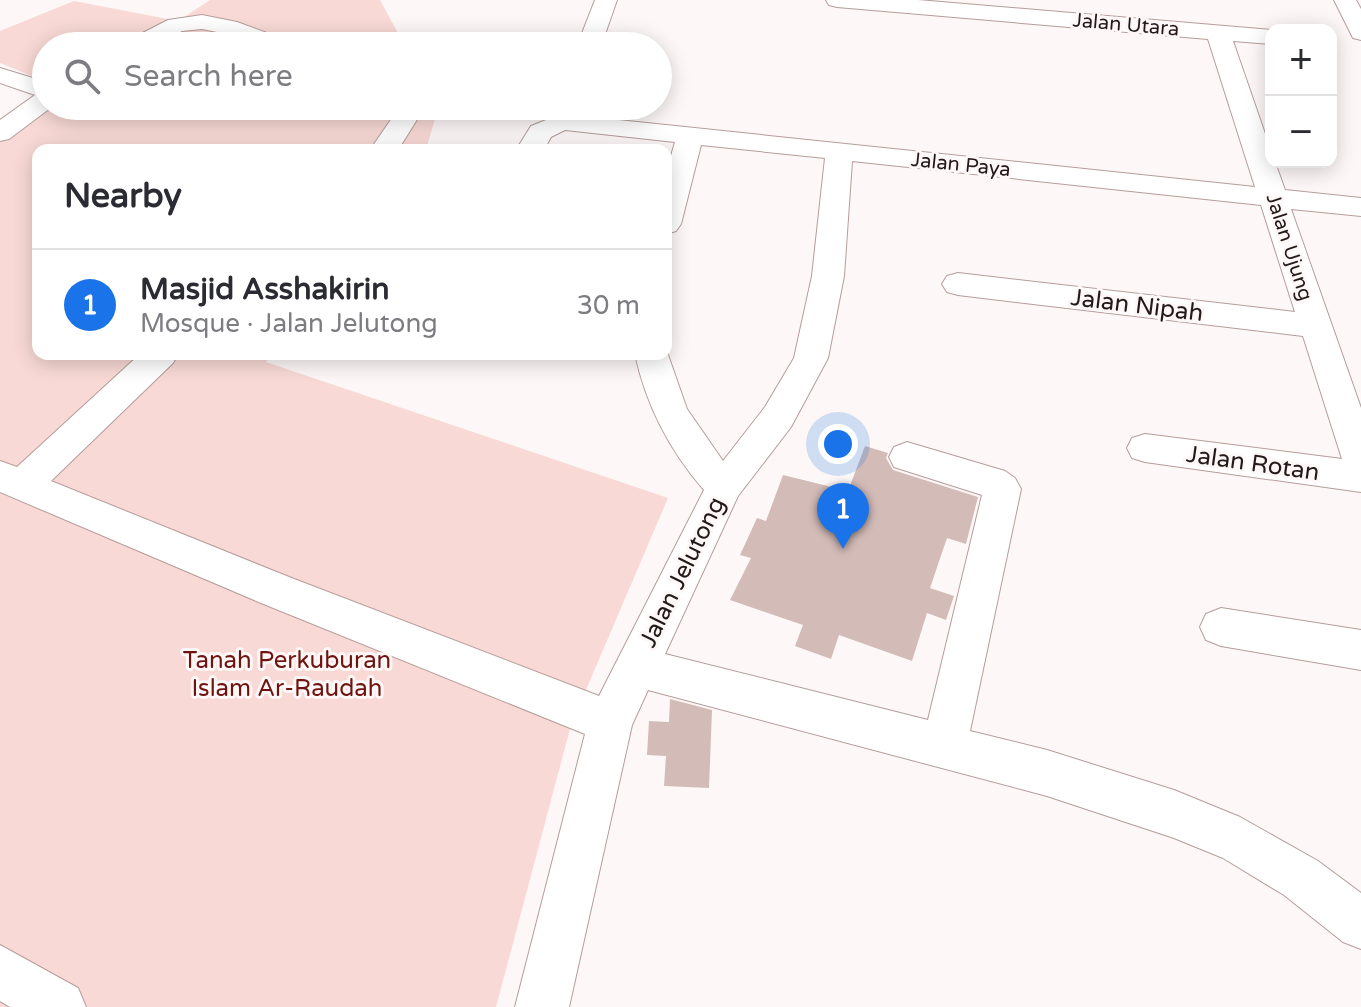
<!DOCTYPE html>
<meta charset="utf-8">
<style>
:root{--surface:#fff;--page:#f2f2f3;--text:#2b2b33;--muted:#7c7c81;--line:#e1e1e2;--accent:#1a73e8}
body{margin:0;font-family:"Varela Round",sans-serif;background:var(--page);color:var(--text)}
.controls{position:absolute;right:24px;top:24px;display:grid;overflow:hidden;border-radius:16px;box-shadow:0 4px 20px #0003}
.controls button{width:72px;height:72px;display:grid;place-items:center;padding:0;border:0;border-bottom:2px solid var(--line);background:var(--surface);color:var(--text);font:40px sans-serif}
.you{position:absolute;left:838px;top:444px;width:28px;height:28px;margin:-20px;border:6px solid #fff;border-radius:50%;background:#1a73e8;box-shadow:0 0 0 12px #1a73e833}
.badge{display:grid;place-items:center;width:52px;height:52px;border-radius:50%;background:var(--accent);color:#fff;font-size:26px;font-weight:700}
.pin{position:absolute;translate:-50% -66px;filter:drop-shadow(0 2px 4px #0008)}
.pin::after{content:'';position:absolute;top:42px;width:28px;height:24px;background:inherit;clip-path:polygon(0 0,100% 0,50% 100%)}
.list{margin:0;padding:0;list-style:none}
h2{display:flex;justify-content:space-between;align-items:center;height:104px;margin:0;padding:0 32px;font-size:34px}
h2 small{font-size:26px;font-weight:400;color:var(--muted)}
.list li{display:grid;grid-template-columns:52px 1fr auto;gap:24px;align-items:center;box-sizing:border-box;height:112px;padding:0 32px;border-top:2px solid var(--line)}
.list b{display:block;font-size:30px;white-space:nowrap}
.list p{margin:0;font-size:26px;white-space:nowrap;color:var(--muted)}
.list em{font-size:26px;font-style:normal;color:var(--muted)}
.icon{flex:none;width:44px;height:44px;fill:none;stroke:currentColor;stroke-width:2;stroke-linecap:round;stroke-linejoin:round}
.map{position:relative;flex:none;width:1361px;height:1007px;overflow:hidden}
.search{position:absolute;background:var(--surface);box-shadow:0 4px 20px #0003;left:32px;top:32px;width:640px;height:88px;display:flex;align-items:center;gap:20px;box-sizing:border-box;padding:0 28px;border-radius:44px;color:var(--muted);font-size:30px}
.panel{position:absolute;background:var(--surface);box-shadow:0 4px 20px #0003;left:32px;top:144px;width:640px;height:216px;border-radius:16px}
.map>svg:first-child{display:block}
</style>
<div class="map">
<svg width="1361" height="1007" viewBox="0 0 1361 1007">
<rect width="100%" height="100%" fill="#fdf8f7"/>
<path fill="#f8d9d5" d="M210,0H380L405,46H46V82L0,63V31L74,1L178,21Z
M48,106L438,108L426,150H38V354H273L266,362L668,498L571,725L496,1007H0V138Z"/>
<path fill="#d3bbb7" d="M865,446L888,453L886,458L893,470L978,497L966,544L947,538L930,588L954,596L946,620L927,613L912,661L839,635L831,659L795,646L803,625L730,600L751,558L740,555L757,518L766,521L783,475L848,491Z
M670,699L712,710L709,788L664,786L666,756L647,755L649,721L669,722Z"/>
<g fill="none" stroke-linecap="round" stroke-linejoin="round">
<g stroke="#b59d9a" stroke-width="2">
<path id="minor" d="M595,0H617L601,46H577Z
M826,0H918L1272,30L1271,44L1233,41L1271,151V162H1275L1285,190L1361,198V216L1291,209L1361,408V492L1145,462L1132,458L1127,448L1132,438L1145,434L1342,459L1303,336L958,295L947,292L942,284L947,276L958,273L1295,312L1261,205L852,161L844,276L828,358L791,427L738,496L665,654L928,720L982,495L894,467L889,457L894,447L907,442L1005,471L1015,478L1021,489L970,731L1047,750L1174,790L1240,817L1318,861L1361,893V949L1343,942L1284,895L1223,858L1174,838L1047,796L648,690L632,725L569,1007H515L585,734L261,603L0,492V461L17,467L140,354H178L173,363L51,481L289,577L599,696L704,490C670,451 646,405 635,354H666V349L687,409L723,461L765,407L794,358L812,276L825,158L701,145L681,224L676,231L666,234V173L675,142L565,130L551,137L544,150H516L531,126L561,114L1255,187L1208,39L837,7L829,5Z
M1334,0H1356L1361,9V40L1353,38Z
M202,15L237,22L289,41L292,46H259L222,33L202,29L182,31L153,46H124L127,41L168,20Z
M0,68L46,82V106H53L9,139L0,141V120L35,95L0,83Z
M395,106H421L418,118L398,150H370L392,118Z
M1221,608L1361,630V670L1221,646L1206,640L1200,627L1206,614Z
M0,945L78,988L86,1007H10L0,1001Z"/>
</g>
<use href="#minor" fill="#fff" fill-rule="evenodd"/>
</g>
<g text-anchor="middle" stroke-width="6" stroke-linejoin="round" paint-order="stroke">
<g font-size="20" fill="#221918" stroke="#fdf8f7">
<text transform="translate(1126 24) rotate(5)" y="7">Jalan Utara</text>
<text transform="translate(961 164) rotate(6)" y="7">Jalan Paya</text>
<text transform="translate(1290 247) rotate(72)" y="7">Jalan Ujung</text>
</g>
<g font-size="24" fill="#221918" stroke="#fdf8f7">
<text transform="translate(1137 305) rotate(7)" y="8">Jalan Nipah</text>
<text transform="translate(1253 463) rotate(8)" y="8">Jalan Rotan</text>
<text transform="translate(682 572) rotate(-64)" y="8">Jalan Jelutong</text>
</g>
<g font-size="24" fill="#6f130f" stroke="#fdf8f7">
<text x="287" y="668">Tanah Perkuburan<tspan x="287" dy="28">Islam Ar-Raudah</tspan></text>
</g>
</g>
</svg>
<div class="controls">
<button>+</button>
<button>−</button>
</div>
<div class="you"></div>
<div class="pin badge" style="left:843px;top:549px">1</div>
<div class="search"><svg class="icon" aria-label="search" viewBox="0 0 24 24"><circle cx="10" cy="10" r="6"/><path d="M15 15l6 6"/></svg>Search here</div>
<section class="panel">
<h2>Nearby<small></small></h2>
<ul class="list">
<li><span class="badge">1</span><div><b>Masjid Asshakirin</b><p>Mosque · Jalan Jelutong</p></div><em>30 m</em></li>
</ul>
</section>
</div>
